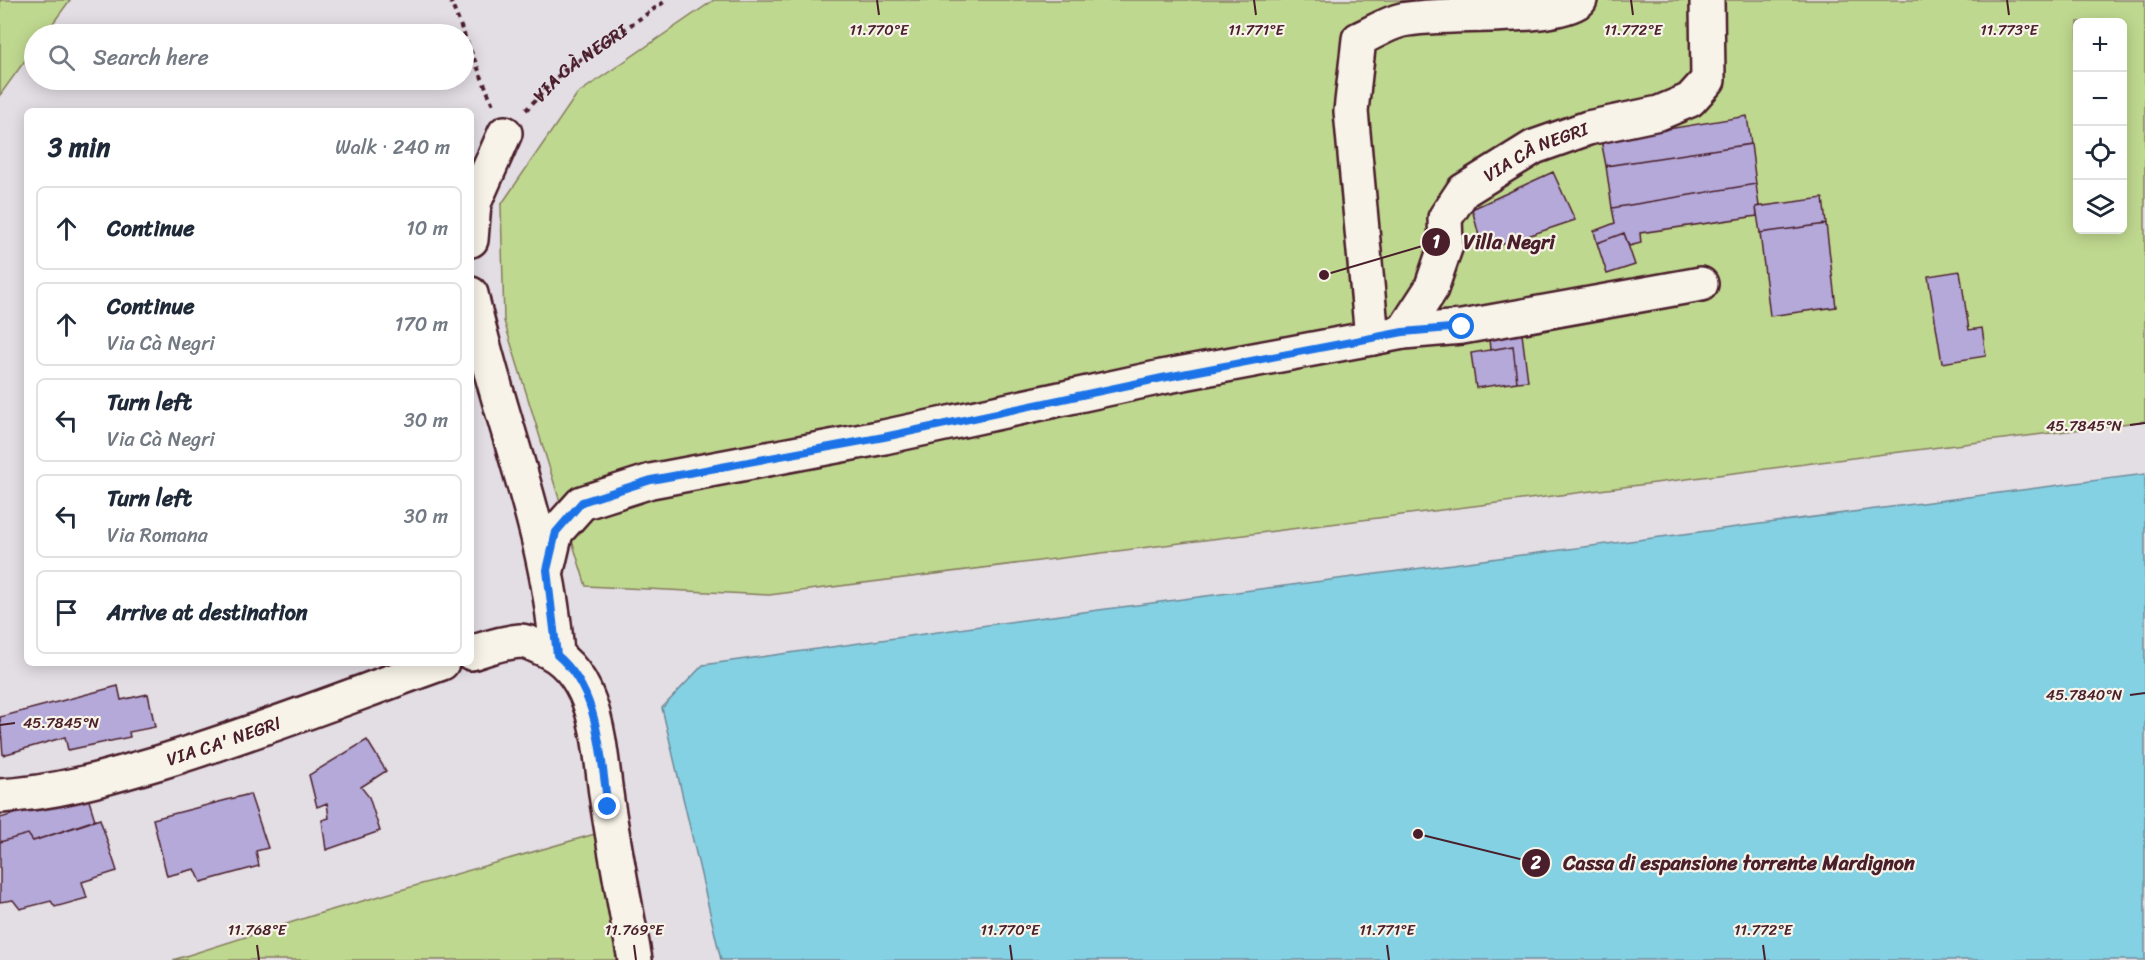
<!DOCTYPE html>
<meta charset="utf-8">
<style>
:root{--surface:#fff;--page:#f2f2f3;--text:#1f2937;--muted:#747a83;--line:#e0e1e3}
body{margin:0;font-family:Sriracha,sans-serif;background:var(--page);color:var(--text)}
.controls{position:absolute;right:18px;top:18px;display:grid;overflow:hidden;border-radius:9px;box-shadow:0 3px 15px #0003}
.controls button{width:54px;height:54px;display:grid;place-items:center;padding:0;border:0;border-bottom:2px solid var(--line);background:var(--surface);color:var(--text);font:30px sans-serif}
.stop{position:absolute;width:18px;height:18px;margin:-14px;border:4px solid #1a73e8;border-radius:50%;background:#fff}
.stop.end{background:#1a73e8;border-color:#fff;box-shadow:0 2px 6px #0008}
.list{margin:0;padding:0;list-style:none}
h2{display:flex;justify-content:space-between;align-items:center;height:78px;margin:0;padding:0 24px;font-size:26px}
h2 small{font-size:20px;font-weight:400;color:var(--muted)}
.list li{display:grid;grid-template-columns:39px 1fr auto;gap:18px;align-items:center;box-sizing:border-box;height:84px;margin:0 12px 12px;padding:0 12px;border:2px solid var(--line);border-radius:9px}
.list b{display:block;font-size:22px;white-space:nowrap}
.list p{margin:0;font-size:20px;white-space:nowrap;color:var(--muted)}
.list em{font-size:20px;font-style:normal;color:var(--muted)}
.icon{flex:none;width:33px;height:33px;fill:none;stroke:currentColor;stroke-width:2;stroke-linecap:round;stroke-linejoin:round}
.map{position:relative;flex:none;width:2145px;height:960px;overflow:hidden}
.search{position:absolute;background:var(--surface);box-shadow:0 3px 15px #0003;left:24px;top:24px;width:450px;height:66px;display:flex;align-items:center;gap:15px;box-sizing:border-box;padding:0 21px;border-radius:33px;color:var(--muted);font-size:22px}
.panel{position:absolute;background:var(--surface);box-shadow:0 3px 15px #0003;left:24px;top:108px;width:450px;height:558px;border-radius:9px}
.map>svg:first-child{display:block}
</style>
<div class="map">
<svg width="2145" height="960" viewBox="0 0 2145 960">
<rect width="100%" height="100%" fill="#e3dde4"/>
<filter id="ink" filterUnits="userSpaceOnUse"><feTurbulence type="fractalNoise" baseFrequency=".0167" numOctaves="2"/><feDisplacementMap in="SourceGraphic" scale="12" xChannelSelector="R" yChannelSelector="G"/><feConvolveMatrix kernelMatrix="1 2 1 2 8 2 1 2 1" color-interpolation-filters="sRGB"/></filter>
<g filter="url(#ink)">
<path fill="#bfd88f" stroke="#847c5d" stroke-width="1.5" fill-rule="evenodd" d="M0,0H70L45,34H34V48L0,95Z
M714,0H2145V421L769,595L586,586L504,321L501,205L577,94ZM2078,22H2122V230H2078Z
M595,834L617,960H173L321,913Z"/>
<path fill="#84d1e3" stroke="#6d8a99" stroke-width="1.5" d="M2145,474V960H721L662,708L703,665L1045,617Z"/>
<path fill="#b4a9d9" stroke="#4a1f2b" stroke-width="1.5" d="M1747,116L1751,144L1606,166L1601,140Z
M1751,144L1756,184L1612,208L1606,166Z
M1553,172L1575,220L1483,251L1472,209Z
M1756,184L1759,206L1756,207L1757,216L1640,233L1641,243L1629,246L1624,233L1597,243L1594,231L1615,223L1612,208Z
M1823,198L1826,224L1760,233L1756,207Z
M1826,224L1836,307L1770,316L1760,233Z
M1624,233L1635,265L1607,274L1597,243Z
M1960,271L1969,330L1982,328L1986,356L1942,363L1928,276Z
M1522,334L1528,381L1517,382L1513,346L1490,350L1489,338Z
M1513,346L1517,382L1476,388L1471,353Z
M118,686L121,700L148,694L155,727L129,732L130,737L68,750L65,737L3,755L0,717Z
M367,740L386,771L361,787L369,797L380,831L326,850L322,820L329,818L327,803L317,807L309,775Z
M87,794L95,820L33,841L28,834L0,842V818Z
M250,794L268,848L256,851L259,866L201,882L195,869L167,876L153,819Z
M100,819L117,871L82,882L87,898L55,907L51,901L20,909L13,900L0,902V842L28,834L33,841Z"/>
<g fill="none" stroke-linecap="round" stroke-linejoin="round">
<g stroke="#4a1f2b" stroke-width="38">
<g id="street">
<path d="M471,240L474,203L505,133"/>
<path d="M471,294C497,415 549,530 557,655"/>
<path d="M1403,332L1462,327L1701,284"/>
<path id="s2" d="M1372,338L1403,332L1431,289L1446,245L1445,218L1463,191L1534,147L1588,128L1659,113L1690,100L1708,80L1707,0"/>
<path d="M547,570L556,532L582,503L651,481L884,437L1162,377L1372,338L1351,111L1359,39C1373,33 1388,23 1402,20C1443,11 1551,22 1580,0"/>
<path d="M471,653C487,648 503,642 520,641C526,641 535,645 541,648C601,671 599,754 608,807C616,858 626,909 635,960"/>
<path id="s3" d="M0,796C57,793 109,777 164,761C258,732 350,696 442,663"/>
</g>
</g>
<g stroke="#4a1f2b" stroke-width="4" stroke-dasharray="4.5 4.5" stroke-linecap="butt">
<path d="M450,0L493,105"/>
<path id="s1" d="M526,110L562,72L667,0"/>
</g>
<use href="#street" stroke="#f7f3e8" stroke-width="33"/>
</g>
</g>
<g fill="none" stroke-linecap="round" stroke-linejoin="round" filter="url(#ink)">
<path stroke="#1a73e8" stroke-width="8" d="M608,807C600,755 600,691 557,655L547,570L556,532L582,502L651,480L884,437L1162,378L1403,332L1462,327"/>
</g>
<path fill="none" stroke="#4a1f2b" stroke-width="2" d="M877,0L879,15M1254,0L1256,15M1631,0L1633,15M2007,0L2009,15M2130,425L2145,423M2130,695L2145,693M0,725L15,723M257,945L259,960M634,945L636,960M1010,945L1012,960M1387,945L1389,960M1763,945L1765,960"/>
<g text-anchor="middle" stroke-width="4.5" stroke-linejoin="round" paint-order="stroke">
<g font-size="18" fill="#4a1f2b" stroke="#f7f3e8">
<text dy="6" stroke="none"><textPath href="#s1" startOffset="72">VIA CÀ NEGRI</textPath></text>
<text dy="6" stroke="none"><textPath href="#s2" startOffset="272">VIA CÀ NEGRI</textPath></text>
<text dy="6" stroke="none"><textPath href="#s3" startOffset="231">VIA CA' NEGRI</textPath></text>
</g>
</g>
<g font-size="15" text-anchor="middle" fill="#4a1f2b" stroke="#f7f3e8" stroke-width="4.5" stroke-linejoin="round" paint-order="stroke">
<text x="879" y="35">11.770°E</text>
<text x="1256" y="35">11.771°E</text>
<text x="1633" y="35">11.772°E</text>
<text x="2009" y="35">11.773°E</text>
<text x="2084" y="431">45.7845°N</text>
<text x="2084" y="700">45.7840°N</text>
<text x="61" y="728">45.7845°N</text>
<text x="257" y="935">11.768°E</text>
<text x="634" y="935">11.769°E</text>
<text x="1010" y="935">11.770°E</text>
<text x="1387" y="935">11.771°E</text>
<text x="1763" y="935">11.772°E</text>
</g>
<path fill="none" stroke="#4a1f2b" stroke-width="2" d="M1324 275L1436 242M1418 834L1536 863"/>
<g fill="#4a1f2b" stroke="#f7f3e8" stroke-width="2">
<circle cx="1324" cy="275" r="6"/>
<circle cx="1418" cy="834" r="6"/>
<circle cx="1436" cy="242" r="15"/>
<circle cx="1536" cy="863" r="15"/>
</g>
<g font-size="18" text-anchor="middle" font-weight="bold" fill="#fff">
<text x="1436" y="248">1</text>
<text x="1536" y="869">2</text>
</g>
<g font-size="20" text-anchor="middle" font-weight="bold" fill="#4a1f2b" stroke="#f7f3e8" stroke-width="4.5" stroke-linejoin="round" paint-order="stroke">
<text x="1509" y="249">Villa Negri</text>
<text x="1739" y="870">Cassa di espansione torrente Mardignon</text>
</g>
</svg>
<div class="controls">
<button>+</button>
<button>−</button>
<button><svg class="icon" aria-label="locate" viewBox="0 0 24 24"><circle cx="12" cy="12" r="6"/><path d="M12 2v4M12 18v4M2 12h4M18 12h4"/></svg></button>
<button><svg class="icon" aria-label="layers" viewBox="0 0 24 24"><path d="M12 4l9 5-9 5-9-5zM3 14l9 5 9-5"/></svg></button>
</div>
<div class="stop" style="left:1462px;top:327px"></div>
<div class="stop end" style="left:608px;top:807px"></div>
<div class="search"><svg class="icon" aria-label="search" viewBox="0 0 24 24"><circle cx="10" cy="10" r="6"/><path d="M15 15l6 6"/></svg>Search here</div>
<section class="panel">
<h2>3 min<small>Walk · 240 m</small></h2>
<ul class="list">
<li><svg class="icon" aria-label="ahead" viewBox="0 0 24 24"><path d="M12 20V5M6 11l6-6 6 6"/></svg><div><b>Continue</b></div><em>10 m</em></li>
<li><svg class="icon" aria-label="ahead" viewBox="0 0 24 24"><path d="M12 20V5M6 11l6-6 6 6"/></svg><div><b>Continue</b><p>Via Cà Negri</p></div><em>170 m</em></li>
<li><svg class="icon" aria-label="left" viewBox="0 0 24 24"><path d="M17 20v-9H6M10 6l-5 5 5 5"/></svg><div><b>Turn left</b><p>Via Cà Negri</p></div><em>30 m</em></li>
<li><svg class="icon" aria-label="left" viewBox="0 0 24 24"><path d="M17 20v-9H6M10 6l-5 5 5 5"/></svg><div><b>Turn left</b><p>Via Romana</p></div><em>30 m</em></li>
<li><svg class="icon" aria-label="arrive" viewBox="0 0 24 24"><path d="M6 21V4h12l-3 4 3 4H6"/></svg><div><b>Arrive at destination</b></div></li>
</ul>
</section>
</div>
